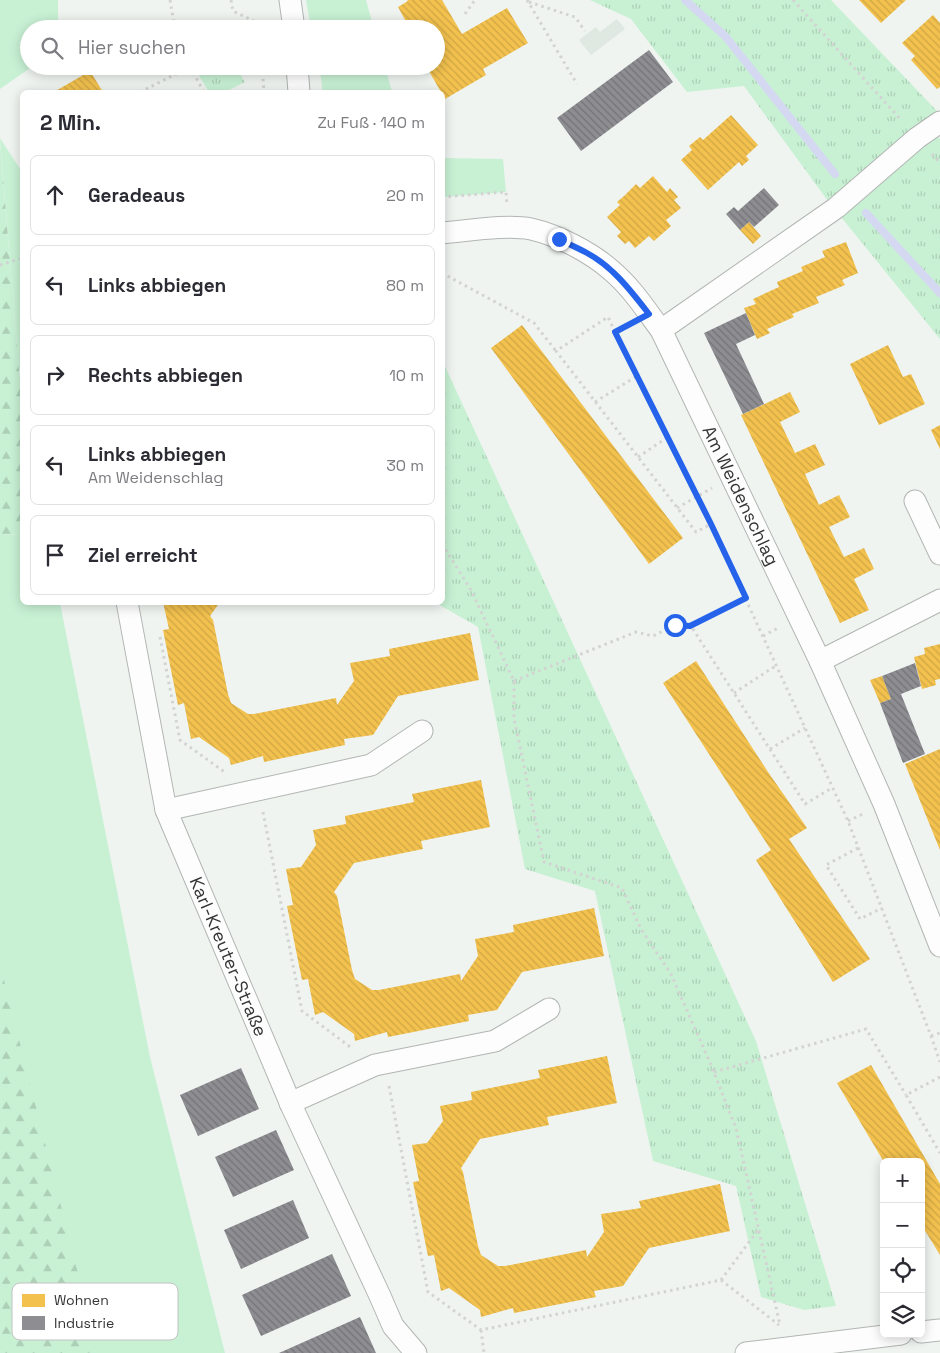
<!DOCTYPE html>
<html lang="de">
<meta charset="utf-8">
<style>
:root{--surface:#fff;--page:#f7f7f7;--text:#2b2b33;--muted:#7c7c81;--line:#e1e1e2}
body{margin:0;font-family:"Space Grotesk",sans-serif;background:var(--page);color:var(--text)}
.controls{position:absolute;right:15px;bottom:15px;display:grid;overflow:hidden;border-radius:8px;box-shadow:0 2px 12px #0003}
.controls button{width:45px;height:45px;display:grid;place-items:center;padding:0;border:0;border-bottom:1px solid var(--line);background:var(--surface);color:var(--text);font:25px sans-serif}
.stop{position:absolute;width:15px;height:15px;margin:-11px;border:4px solid #2563eb;border-radius:50%;background:#fff}
.stop.end{background:#2563eb;border-color:#fff;box-shadow:0 1px 5px #0008}
.list{margin:0;padding:0;list-style:none}
h2{display:flex;justify-content:space-between;align-items:center;height:65px;margin:0;padding:0 20px;font-size:21px}
h2 small{font-size:16px;font-weight:400;color:var(--muted)}
.list li{display:grid;grid-template-columns:32px 1fr auto;gap:15px;align-items:center;box-sizing:border-box;height:80px;margin:0 10px 10px;padding:0 10px;border:1px solid var(--line);border-radius:8px}
.list b{display:block;font-size:19px;white-space:nowrap}
.list p{margin:0;font-size:16px;white-space:nowrap;color:var(--muted)}
.list em{font-size:16px;font-style:normal;color:var(--muted)}
.icon{flex:none;width:28px;height:28px;fill:none;stroke:currentColor;stroke-width:2;stroke-linecap:round;stroke-linejoin:round}
.map{position:relative;flex:none;width:940px;height:1353px;overflow:hidden}
.search{position:absolute;background:var(--surface);box-shadow:0 2px 12px #0003;left:20px;top:20px;width:425px;height:55px;display:flex;align-items:center;gap:12px;box-sizing:border-box;padding:0 18px;border-radius:28px;color:var(--muted);font-size:19px}
.panel{position:absolute;background:var(--surface);box-shadow:0 2px 12px #0003;left:20px;top:90px;width:425px;height:515px;border-radius:8px}
.map>svg:first-child{display:block}
</style>
<div class="map">
<svg width="940" height="1353" viewBox="0 0 940 1353">
<defs>
<pattern id="forest-firs" width="22" height="20" patternUnits="userSpaceOnUse" patternTransform="scale(1.25)"><rect width="22" height="20" fill="#c8f1d4"/><path d="M5 1l3.5 6h-7zM16 11l3.5 6h-7z" fill="#accfb6"/></pattern>
<pattern id="park-tufts" width="24" height="20" patternUnits="userSpaceOnUse" patternTransform="scale(1.25)"><rect width="24" height="20" fill="#c8f1d4"/><path d="M3 7l-1-3M5 7V3M7 7l1-3M15 17l-1-3M17 17v-4M19 17l1-3" fill="none" stroke="#accfb6"/></pattern>
<pattern id="homes-back-hatch" width="6" height="6" patternUnits="userSpaceOnUse" patternTransform="scale(1.25)"><rect width="6" height="6" fill="#f2c14e"/><path d="M-1 5l2 2M0 0l6 6M5-1l2 2" fill="none" stroke="#d0a645"/></pattern>
<pattern id="industry-back-hatch" width="6" height="6" patternUnits="userSpaceOnUse" patternTransform="scale(1.25)"><rect width="6" height="6" fill="#8d8d92"/><path d="M-1 5l2 2M0 0l6 6M5-1l2 2" fill="none" stroke="#747478"/></pattern>
</defs>
<rect width="100%" height="100%" fill="#eff4f1"/>
<path fill="#dfe8e1" d="M617,19L625,29L591,55L579,40L596,27L600,32Z"/>
<path fill="#c8f1d4" d="M0,0H58V29H29V66H33L0,89Z
M306,0H366L374,29H311Z
M319,66H385L392,92H322V85Z
M0,138L22,172V366L19,371Z
M443,158L503,159L506,192L443,197Z
M0,534L22,535V602L60,603L150,1057L225,1353H97L0,966Z"/>
<path fill="url(#forest-firs)" d="M0,140L19,371L22,391V535L0,534Z
M0,964L98,1353H0Z"/>
<path fill="url(#park-tufts)" d="M590,0H831L938,112L926,121L940,139V339L828,201L744,86L687,92L631,19Z
M209,66H235L245,82L225,92H209L199,76Z
M443,362L756,1041L836,1306L804,1310L761,1297L736,1186L653,1161L595,891L525,869L478,627L436,603L442,602Z"/>
<path fill="url(#homes-back-hatch)" d="M407,0H442L462,34L507,8L528,43L483,69L486,75L445,99L442,92H441L426,66H436V29H410L398,7L408,1Z
M859,0H906L881,23Z
M933,15L940,23V87L937,89L911,60L915,56L902,43Z
M90,71L103,92H54Z
M731,115L758,145L746,156L749,160L742,166L739,162L708,190L681,160L692,150L689,146L700,137L703,140Z
M653,176L667,192L670,188L678,197L674,200L681,208L666,220L671,226L654,241L649,236L635,248L629,241L625,244L617,236L621,232L607,217L620,205L617,202L624,196L636,184L640,188Z
M749,222L761,236L753,244L740,230Z
M846,242L858,273L842,280L845,285L816,297L819,303L792,314L794,317L767,329L770,333L757,339L744,308L756,304L753,299L779,287L777,282L803,271L801,267L825,257L822,251Z
M522,325L683,538L649,564L491,348Z
M888,345L903,377L911,374L925,404L879,425L850,364Z
M790,392L800,412L780,422L795,453L815,444L825,465L805,474L819,505L839,495L850,517L829,527L844,557L864,548L874,569L854,579L869,610L840,623L741,415Z
M940,425V449L931,430Z
M163,602H220L210,616L213,620L228,694L231,703L248,714H254L336,698L337,705L354,681L350,663L390,656L389,649L470,633L479,680L398,696L373,735L344,739L345,745L264,762L263,756L231,765L229,758L199,737L191,739L184,703L178,705L163,630L169,629Z
M940,644V679L935,680L936,685L922,689L914,657L925,654L924,648Z
M696,661L768,772L807,828L789,839L870,959L833,982L756,860L771,850L663,683Z
M882,676L891,699L880,703L870,680Z
M940,749V850L905,764Z
M481,780L490,827L421,841L423,849L354,863L334,892L337,896L352,970L355,979L372,990H379L460,974L461,981L478,956L475,939L514,932L513,925L594,908L604,956L522,972L497,1010L468,1015L469,1021L388,1037L387,1032L355,1041L354,1034L323,1012L315,1015L308,979L302,980L287,906L293,905L286,869L301,867L316,845L313,830L346,824L345,816L414,802L412,794Z
M607,1056L617,1103L547,1117L549,1125L480,1139L461,1168L463,1172L478,1246L481,1255L498,1266H505L586,1250L587,1257L604,1232L601,1214L641,1208L639,1201L720,1184L730,1231L649,1248L623,1286L594,1291L596,1297L514,1313L513,1308L481,1317L480,1310L449,1288L441,1291L434,1255L428,1256L413,1182L419,1181L412,1145L427,1143L443,1121L440,1106L472,1100L471,1092L540,1078L538,1070Z
M871,1065L940,1184V1255L921,1224V1162H884L837,1083Z"/>
<path fill="url(#industry-back-hatch)" d="M649,50L673,82L581,151L557,118Z
M764,188L779,205L754,227L749,222L740,230L726,214L734,207L738,211Z
M746,313L755,335L736,344L764,404L743,414L704,333Z
M915,663L921,686L901,694L925,754L903,763L880,703L891,699L882,676Z
M241,1068L259,1109L198,1136L180,1095Z
M276,1130L294,1170L233,1197L215,1157Z
M293,1200L309,1238L241,1269L224,1230Z
M332,1254L351,1296L261,1336L242,1295Z
M360,1317L376,1353H279Z"/>
<g fill="none" stroke-linecap="round" stroke-linejoin="round">
<path stroke="#d4d9f1" stroke-width="8" d="M685,0L725,36L835,174
M866,213L940,293"/>
<g stroke="#b2b6b3" stroke-width="23">
<g id="street">
<path d="M290,0L294,29"/>
<path d="M297,66L299,92"/>
<path id="s1" d="M442,233C467,231 507,224 531,229C558,235 592,253 612,271C632,288 646,310 661,330L820,661L884,804L940,946"/>
<path d="M661,330L836,208L917,138L940,122"/>
<path d="M915,501L940,554"/>
<path id="s2" d="M127,602L166,810L292,1107L380,1296L393,1326L416,1353"/>
<path d="M820,661L940,600"/>
<path d="M166,810L371,765L422,731"/>
<path d="M290,1103L375,1065L495,1041L549,1009"/>
<path d="M921,1332L940,1330"/>
<path d="M746,1353L901,1334"/>
</g>
</g>
<path stroke="#d2d3d2" stroke-width="3" stroke-dasharray="2.5 4" stroke-linecap="butt" d="M170,0L175,29
M231,0L233,11L260,24
M527,0L577,84
M793,0L901,120
M529,2L575,17L585,31
M465,14L475,0
M252,29L259,24
M260,29V24L271,23
M262,66L264,92
M190,67L204,92
M140,92L192,66
M932,154L940,163
M442,197L506,192L507,205
M0,265L22,258
M442,273L534,323L556,351
M628,325L615,332L711,524L848,821L931,1036L940,1062
M615,332L608,317L556,351L696,532L711,524
M595,402L637,376
M638,457L668,437
M677,508L712,488
M442,544L471,590L514,681V718L544,862L622,888L641,929L671,974L711,1065L736,1128L780,1325
M746,598L691,626L805,804L832,788
M763,636L778,628
M160,637L180,740L226,773
M514,681L636,632L653,636L675,625L691,626
M734,693L777,665
M770,749L805,728
M263,812L302,1011L353,1049
M848,821L863,814
M858,848L826,865L860,919L882,908
M931,1036L940,1033
M714,1072L866,1029L906,1095
M940,1077L906,1095L940,1153
M389,1086L428,1292L481,1330L721,1280L779,1325
M721,1280L758,1230
M481,1330L484,1353"/>
<use href="#street" stroke="#fdfdfd" stroke-width="21"/>
</g>
<g fill="none" stroke-linecap="round" stroke-linejoin="round">
<path stroke="#2563eb" stroke-width="6" d="M559,239C568,244 578,248 587,253C613,267 631,291 649,314L615,332L711,524L746,598L690,626L675,625"/>
</g>
<g text-anchor="middle" stroke-width="5" stroke-linejoin="round" paint-order="stroke">
<g font-size="18" fill="#333533" stroke="#fff">
<text dy="6" stroke="none"><textPath href="#s1" startOffset="442">Am Weidenschlag</textPath></text>
<text dy="6" stroke="none"><textPath href="#s2" startOffset="371">Karl-Kreuter-Straße</textPath></text>
</g>
</g>
<rect x="12" y="1283" width="166" height="57" rx="8" fill="#fff" stroke="#c2c2c2" stroke-width="1"/>
<rect x="22" y="1294" width="23" height="13" fill="#f2c14e"/>
<rect x="22" y="1316" width="23" height="14" fill="#8d8d92"/>
<g font-size="14" fill="#333533">
<text x="54" y="1305">Wohnen</text>
<text x="54" y="1328">Industrie</text>
</g>
</svg>
<div class="controls">
<button>+</button>
<button>−</button>
<button><svg class="icon" aria-label="locate" viewBox="0 0 24 24"><circle cx="12" cy="12" r="6"/><path d="M12 2v4M12 18v4M2 12h4M18 12h4"/></svg></button>
<button><svg class="icon" aria-label="layers" viewBox="0 0 24 24"><path d="M12 4l9 5-9 5-9-5zM3 14l9 5 9-5"/></svg></button>
</div>
<div class="stop" style="left:675px;top:625px"></div>
<div class="stop end" style="left:559px;top:239px"></div>
<div class="search"><svg class="icon" aria-label="search" viewBox="0 0 24 24"><circle cx="10" cy="10" r="6"/><path d="M15 15l6 6"/></svg>Hier suchen</div>
<section class="panel">
<h2>2 Min.<small>Zu Fuß · 140 m</small></h2>
<ul class="list">
<li><svg class="icon" aria-label="ahead" viewBox="0 0 24 24"><path d="M12 20V5M6 11l6-6 6 6"/></svg><div><b>Geradeaus</b></div><em>20 m</em></li>
<li><svg class="icon" aria-label="left" viewBox="0 0 24 24"><path d="M17 20v-9H6M10 6l-5 5 5 5"/></svg><div><b>Links abbiegen</b></div><em>80 m</em></li>
<li><svg class="icon" aria-label="right" viewBox="0 0 24 24"><path d="M7 20v-9h11M14 6l5 5-5 5"/></svg><div><b>Rechts abbiegen</b></div><em>10 m</em></li>
<li><svg class="icon" aria-label="left" viewBox="0 0 24 24"><path d="M17 20v-9H6M10 6l-5 5 5 5"/></svg><div><b>Links abbiegen</b><p>Am Weidenschlag</p></div><em>30 m</em></li>
<li><svg class="icon" aria-label="arrive" viewBox="0 0 24 24"><path d="M6 21V4h12l-3 4 3 4H6"/></svg><div><b>Ziel erreicht</b></div></li>
</ul>
</section>
</div>
